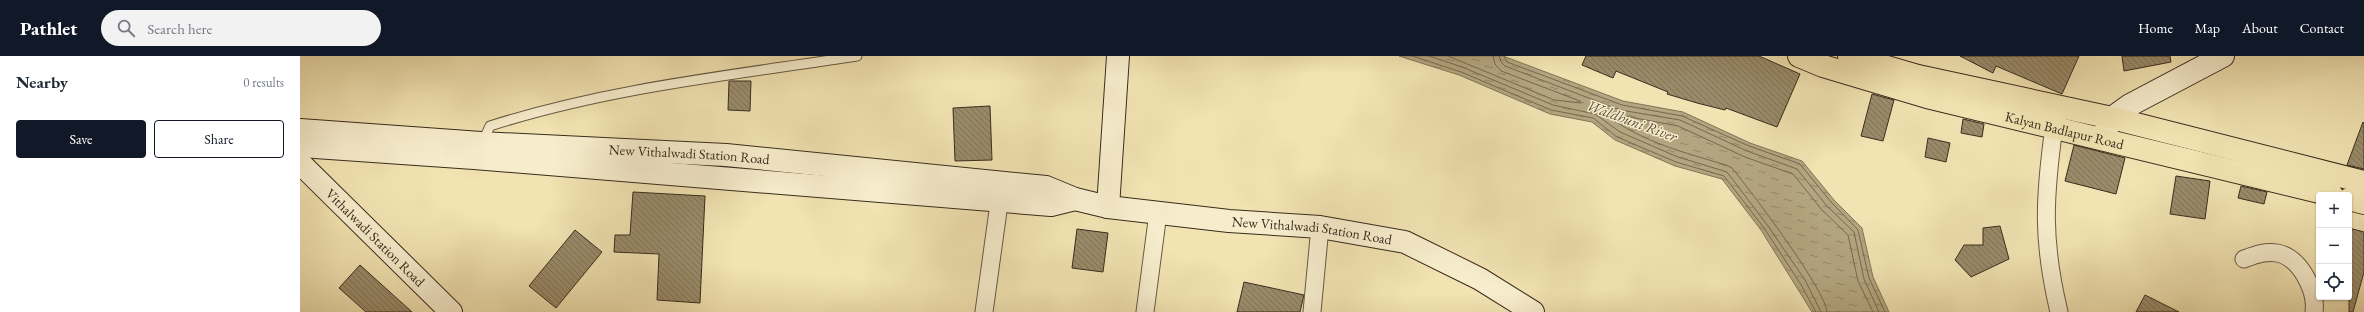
<!DOCTYPE html>
<meta charset="utf-8">
<style>
:root{--surface:#fff;--page:#f2f2f3;--text:#1f2937;--muted:#747a83;--line:#e0e1e3;--accent:#111827}
body{margin:0;font-family:"EB Garamond",serif;background:var(--page);color:var(--text)}
.controls{position:absolute;right:12px;bottom:12px;display:grid;overflow:hidden;border-radius:4px;box-shadow:0 1px 3px #0004}
.controls button{width:36px;height:36px;display:grid;place-items:center;padding:0;border:0;border-bottom:1px solid var(--line);background:var(--surface);color:var(--text);font:20px sans-serif}
.list{margin:0;padding:0;list-style:none}
h2{display:flex;justify-content:space-between;align-items:center;height:52px;margin:0;padding:0 16px;font-size:17px}
h2 small{font-size:13px;font-weight:400;color:var(--muted)}
.actions{display:flex;gap:8px;padding:12px 16px}
.actions a{flex:1;padding:9px 0;border:1px solid var(--accent);border-radius:4px;text-align:center;font-size:14px;color:var(--accent)}
.actions .main{background:var(--accent);color:#fff}
.icon{flex:none;width:22px;height:22px;fill:none;stroke:currentColor;stroke-width:2;stroke-linecap:round;stroke-linejoin:round}
.map{position:relative;flex:none;width:2064px;height:256px;overflow:hidden}
header{display:flex;align-items:center;gap:24px;box-sizing:border-box;height:56px;padding:0 20px;background:var(--accent);color:#fff}
header strong{font-size:19px}
nav{display:flex;gap:22px;margin-inline-start:auto;font-size:14px}
.search{width:280px;height:36px;background:var(--page);display:flex;align-items:center;gap:10px;box-sizing:border-box;padding:0 14px;border-radius:22px;color:var(--muted);font-size:15px}
main{display:flex}
aside{flex:1;background:var(--surface)}
.map>svg:first-child{display:block}
</style>
<header>
<strong>Pathlet</strong>
<div class="search"><svg class="icon" aria-label="search" viewBox="0 0 24 24"><circle cx="10" cy="10" r="6"/><path d="M15 15l6 6"/></svg>Search here</div>
<nav><a>Home</a><a>Map</a><a>About</a><a>Contact</a></nav>
</header>
<main>
<aside>
<h2>Nearby<small>0 results</small></h2>
<ul class="list">
</ul>
<div class="actions"><a class="main">Save</a><a>Share</a></div>
</aside>
<div class="map">
<svg width="2064" height="256" viewBox="0 0 2064 256">
<defs>
<pattern id="water-ripples" width="26" height="14" patternUnits="userSpaceOnUse"><rect width="26" height="14" fill="#b3a57f"/><path d="M2 4q2-2 4 0t4 0M15 11q2-2 4 0t4 0" fill="none" stroke="#938767"/></pattern>
<pattern id="building-back-hatch" width="6" height="6" patternUnits="userSpaceOnUse"><rect width="6" height="6" fill="#998b6a"/><path d="M-1 5l2 2M0 0l6 6M5-1l2 2" fill="none" stroke="#7e7257"/></pattern>
</defs>
<rect width="100%" height="100%" fill="#f2e3b2"/>
<filter id="stains"><feTurbulence type="fractalNoise" baseFrequency=".005" numOctaves="4"/><feColorMatrix values="0 0 0 0 .2 0 0 0 0 .09 0 0 0 0 .02 0 0 0 .5 -.17"/></filter>
<radialGradient id="worn" r=".72"><stop offset=".6" stop-color="#630" stop-opacity="0"/><stop offset="1" stop-color="#630" stop-opacity=".3"/></radialGradient>
<path fill="url(#water-ripples)" stroke="#827558" d="M1099,0H1203L1323,45L1383,56L1450,87L1502,105L1534,144L1562,172L1573,221L1589,256H1512L1461,174L1422,123L1375,110L1315,84L1292,66L1250,58L1159,19Z"/>
<g fill="none" stroke-linecap="round" stroke-linejoin="round">
<path stroke="#76684e" stroke-width="1" d="M1112,0L1161,16L1251,54L1293,62L1317,81L1376,106L1424,120L1464,172L1500,227L1516,256
M1129,0L1162,11L1253,49L1295,58L1320,76L1378,101L1427,116L1468,170L1505,224L1521,256
M1148,0L1254,44L1281,47L1280,45L1201,15L1195,8L1193,0
M1199,0L1201,6L1205,10L1320,54L1380,64L1447,95L1497,113L1527,150L1554,176L1564,223L1579,256
M1204,0L1207,6L1322,49L1382,60L1449,90L1500,108L1531,146L1558,174L1569,222L1585,256
M1527,256C1526,234 1450,134 1432,112L1426,109C1386,97 1342,86 1308,60V57L1378,70L1445,101L1493,118L1522,154L1548,179L1558,225L1573,256"/>
</g>
<path fill="url(#building-back-hatch)" stroke="#392c1d" d="M1286,0H1459L1500,18L1477,71L1426,52L1425,54L1397,47L1367,38L1368,36L1316,15L1313,22L1282,9Z
M1660,0H1779L1762,38L1696,10L1693,17Z
M1822,0H1870L1871,6L1824,15Z
M429,25H451L450,55L428,54Z
M1572,38L1594,44L1583,85L1561,80Z
M690,50L692,104L655,105L653,52Z
M1663,63L1684,68L1682,81L1661,77Z
M2063,66L2064,67V113L2047,109Z
M1628,82L1650,87L1646,106L1625,101Z
M1774,89L1825,102L1816,138L1765,125Z
M1876,120L1910,125L1905,163L1870,158Z
M1941,130L1967,136L1964,148L1938,142Z
M333,136L405,140L400,247L357,244L359,198L314,196L315,179H330Z
M1700,170L1709,203L1671,221L1655,204L1664,189H1683V172Z
M2049,172L2064,176V216L2053,256H2049Z
M777,173L808,177L803,216L772,212Z
M275,174L302,196L256,252L229,230Z
M60,209L112,256H66L39,232Z
M944,226L1004,239L1000,256H937Z
M1845,239L1879,256H1836Z"/>
<g fill="none" stroke-linecap="round" stroke-linejoin="round">
<g stroke="#675a42" stroke-width="11">
<path id="lane" d="M182,87L190,70C308,32 434,19 557,0"/>
</g>
<g stroke="#675a42" stroke-width="19">
<path id="street" d="M1758,61L1754,71C1744,143 1742,185 1759,256
M1944,203C1955,199 1965,195 1977,197C2000,201 2017,235 2014,256
M684,256L701,133
M845,256L858,157
M1012,256L1020,171"/>
</g>
<g stroke="#392c1d" stroke-width="24">
<g id="secondary">
<path id="s1" d="M0,74L181,87L426,99L746,131L775,143L808,151L929,165L1020,171L1105,186L1180,223L1233,256"/>
<path d="M1805,76L1812,62L1830,49L1923,0"/>
<path d="M0,90L174,102L751,149L775,143"/>
<path id="s2" d="M0,107L151,256"/>
<path d="M808,151L818,0"/>
</g>
</g>
<g stroke="#392c1d" stroke-width="24">
<g id="primary">
<path id="s3" d="M1499,0L1523,10L1627,41L2032,139"/>
<path d="M1549,0L1618,20L1812,62L2064,126"/>
<path d="M2049,143L2064,147"/>
</g>
</g>
<use href="#lane" stroke="#f7edcd" stroke-width="9"/>
<use href="#street" stroke="#f7edcd" stroke-width="17"/>
<use href="#secondary" stroke="#f7edcd" stroke-width="22"/>
<use href="#primary" stroke="#f2e3b2" stroke-width="22"/>
</g>
<g text-anchor="middle" stroke-width="3" stroke-linejoin="round" paint-order="stroke">
<g font-size="14" fill="#392c1d" stroke="#f7edcd">
<text dy="5" stroke="none"><textPath href="#s3" startOffset="276">Kalyan Badlapur Road</textPath></text>
<text dy="5" stroke="none"><textPath href="#s1" startOffset="390">New Vithalwadi Station Road</textPath></text>
<text dy="5" stroke="none"><textPath href="#s1" startOffset="1019">New Vithalwadi Station Road</textPath></text>
<text dy="5" stroke="none"><textPath href="#s2" startOffset="106">Vithalwadi Station Road</textPath></text>
</g>
<g font-size="15" font-style="italic" fill="#5e503a" stroke="#f7edcd">
<text transform="translate(1332 65) rotate(20)" y="5">Waldhuni River</text>
</g>
</g>
<rect width="100%" height="100%" filter="url(#stains)"/>
<rect width="100%" height="100%" fill="url(#worn)"/>
</svg>
<div class="controls">
<button>+</button>
<button>−</button>
<button><svg class="icon" aria-label="locate" viewBox="0 0 24 24"><circle cx="12" cy="12" r="6"/><path d="M12 2v4M12 18v4M2 12h4M18 12h4"/></svg></button>
</div>
</div>
</main>
